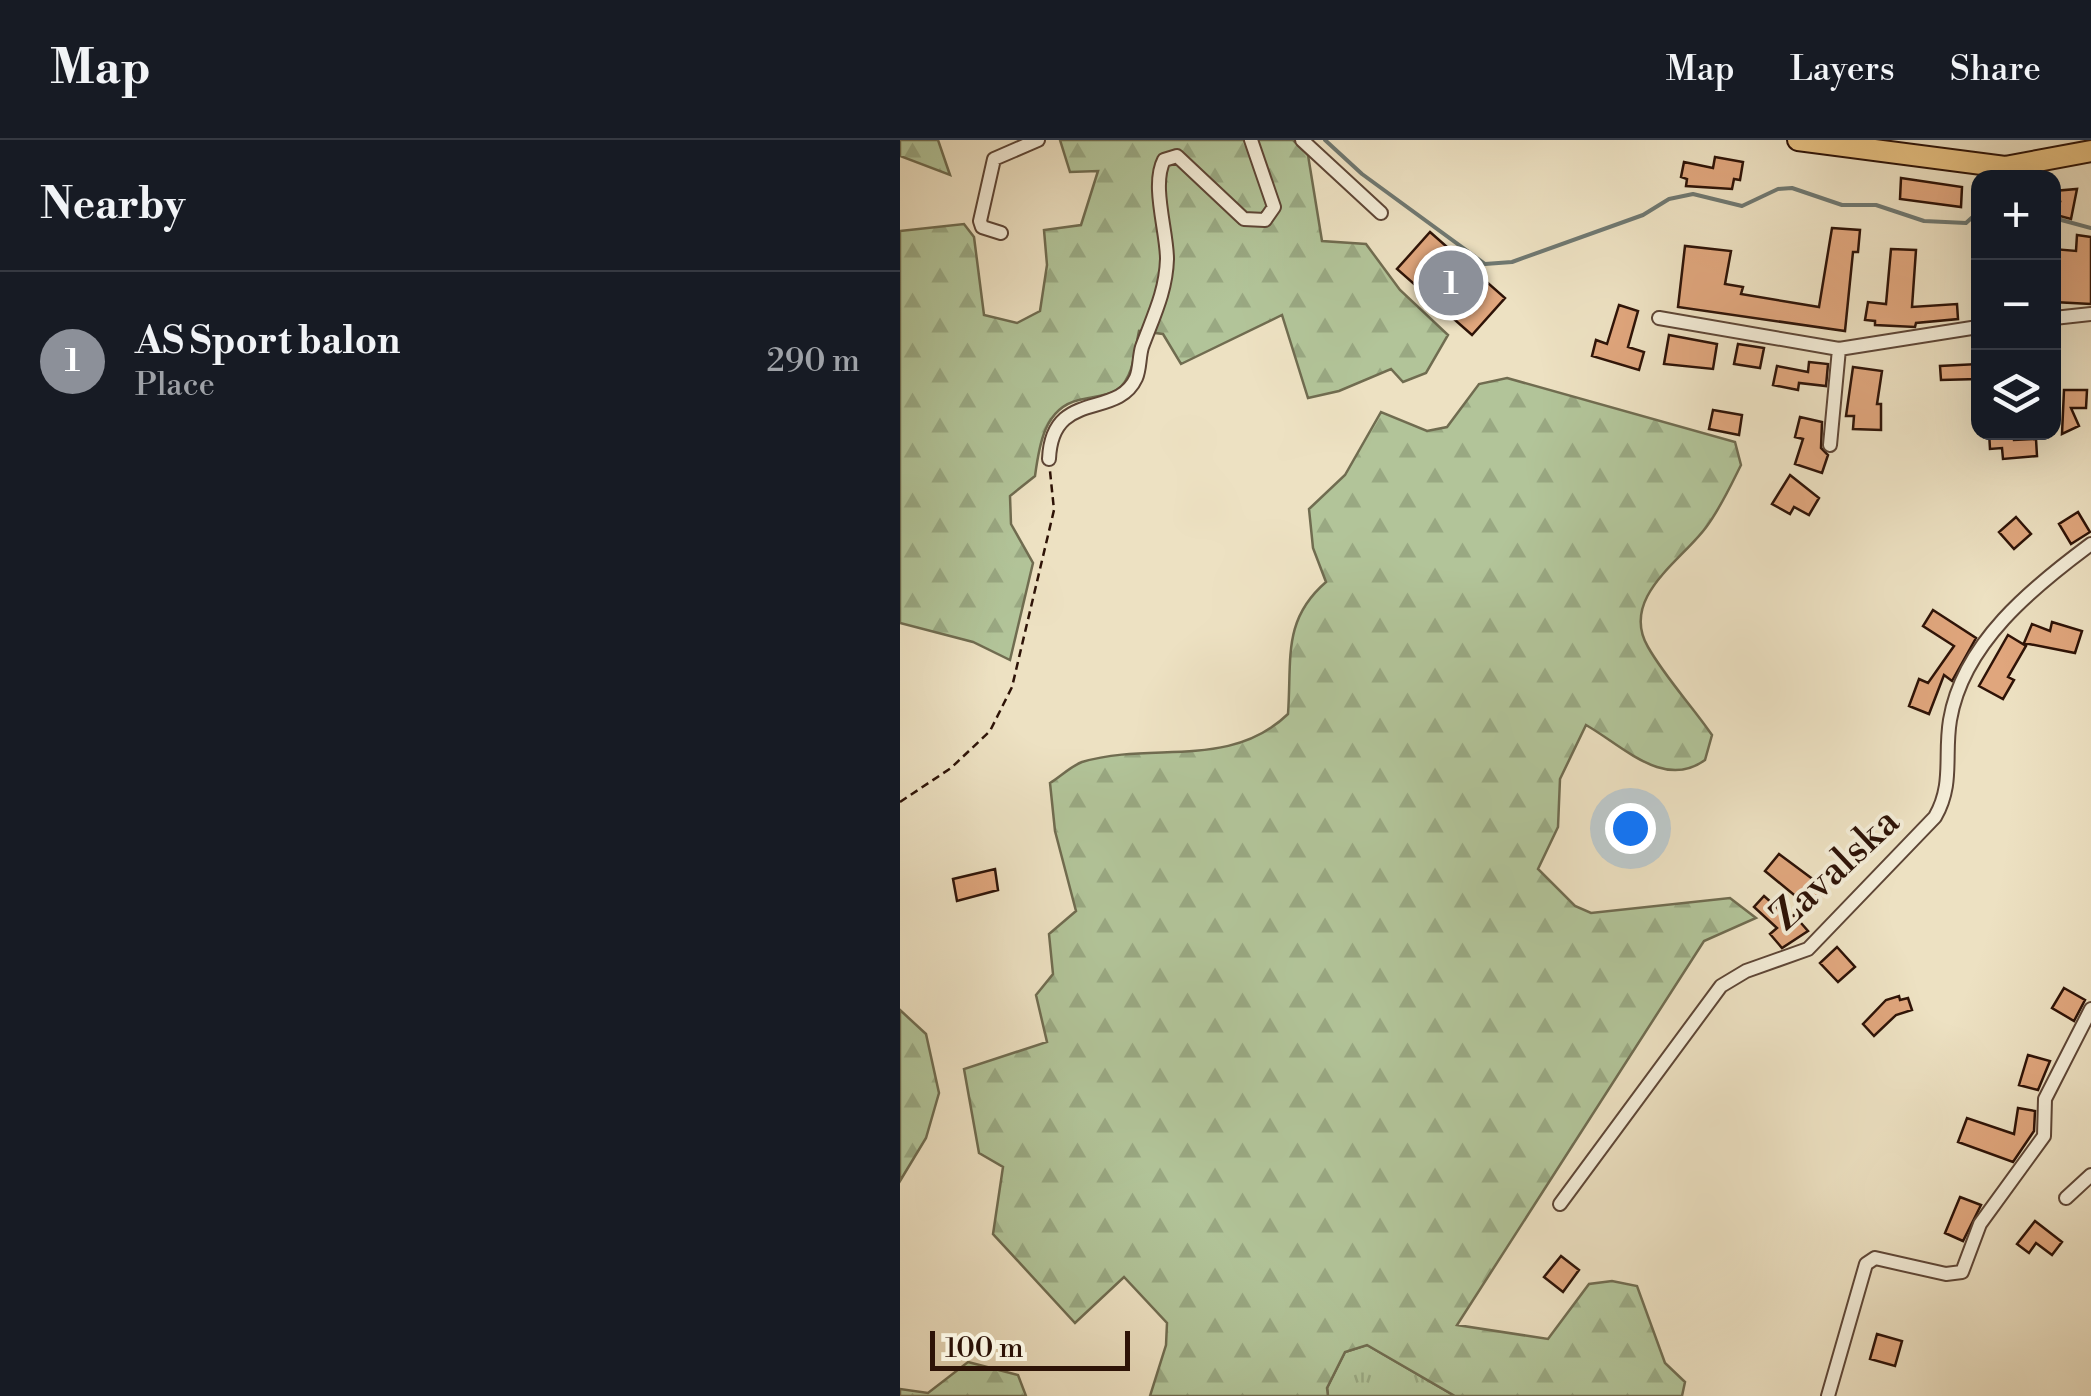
<!DOCTYPE html>
<meta charset="utf-8">
<style>
:root{--surface:#171b24;--page:#242831;--text:#f1f3f6;--muted:#9ea1a6;--line:#363941;--accent:#8c9099}
body{margin:0;font-family:"Libre Bodoni",serif;background:var(--page);color:var(--text)}
.controls{position:absolute;right:30px;top:30px;display:grid;overflow:hidden;border-radius:20px;box-shadow:0 10px 40px #0002}
.controls button{width:90px;height:90px;display:grid;place-items:center;padding:0;border:0;border-bottom:2px solid var(--line);background:var(--surface);color:var(--text);font:50px sans-serif}
.scale{position:absolute;left:30px;bottom:25px;width:200px;box-sizing:border-box;padding-left:10px;border:5px solid #2e1307;border-top:0;font-size:28px;line-height:35px;white-space:nowrap;color:#2e1307;-webkit-text-stroke:8px #f3ecd7;paint-order:stroke}
.you{position:absolute;left:730px;top:688px;width:35px;height:35px;margin:-25px;border:8px solid #fff;border-radius:50%;background:#1a73e8;box-shadow:0 0 0 15px #1a73e833}
.badge{display:grid;place-items:center;width:65px;height:65px;border-radius:50%;background:var(--accent);color:#fff;font-size:32px;font-weight:700}
.pin{position:absolute;translate:-50% -50%;border:5px solid #fff;box-shadow:0 2px 10px #0006}
.list{margin:0;padding:0;list-style:none}
h2{display:flex;justify-content:space-between;align-items:center;height:130px;margin:0;padding:0 40px;font-size:42px}
h2 small{font-size:32px;font-weight:400;color:var(--muted)}
.list li{display:grid;grid-template-columns:65px 1fr auto;gap:30px;align-items:center;box-sizing:border-box;height:180px;padding:0 40px;border-top:2px solid var(--line)}
.list b{display:block;font-size:38px;white-space:nowrap}
.list p{margin:0;font-size:32px;white-space:nowrap;color:var(--muted)}
.list em{font-size:32px;font-style:normal;color:var(--muted)}
.icon{flex:none;width:55px;height:55px;fill:none;stroke:currentColor;stroke-width:2;stroke-linecap:round;stroke-linejoin:round}
.map{position:relative;flex:none;width:1191px;height:1256px;overflow:hidden}
header{display:flex;align-items:center;gap:60px;box-sizing:border-box;height:140px;padding:0 50px;background:var(--surface);border-bottom:2px solid var(--line)}
header strong{font-size:48px}
nav{display:flex;gap:55px;margin-inline-start:auto;font-size:35px}
main{display:flex}
aside{flex:1;background:var(--surface)}
.map>svg:first-child{display:block}
</style>
<header>
<strong>Map</strong>
<nav><a>Map</a><a>Layers</a><a>Share</a></nav>
</header>
<main>
<aside>
<h2>Nearby<small></small></h2>
<ul class="list">
<li><span class="badge">1</span><div><b>AS Sport balon</b><p>Place</p></div><em>290 m</em></li>
</ul>
</aside>
<div class="map">
<svg width="1191" height="1256" viewBox="0 0 1191 1256">
<defs>
<pattern id="grass-tufts" width="24" height="20" patternUnits="userSpaceOnUse" patternTransform="scale(2.5)"><rect width="24" height="20" fill="#b2c499"/><path d="M3 7l-1-3M5 7V3M7 7l1-3M15 17l-1-3M17 17v-4M19 17l1-3" fill="none" stroke="#99a882"/></pattern>
<pattern id="forest-firs" width="22" height="20" patternUnits="userSpaceOnUse" patternTransform="scale(2.5)"><rect width="22" height="20" fill="#b2c499"/><path d="M5 1l3.5 6h-7zM16 11l3.5 6h-7z" fill="#99a882"/></pattern>
</defs>
<rect width="100%" height="100%" fill="#ede1c2"/>
<filter id="stains"><feTurbulence type="fractalNoise" baseFrequency=".002" numOctaves="4"/><feColorMatrix values="0 0 0 0 .2 0 0 0 0 .09 0 0 0 0 .02 0 0 0 .5 -.17"/></filter>
<radialGradient id="worn" r=".72"><stop offset=".6" stop-color="#630" stop-opacity="0"/><stop offset="1" stop-color="#630" stop-opacity=".3"/></radialGradient>
<path fill="url(#grass-tufts)" stroke="#706c50" stroke-width="2.5" d="M467,1205L555,1256H428L427,1248L445,1212Z"/>
<path fill="url(#forest-firs)" stroke="#706c50" stroke-width="2.5" d="M0,0H38L50,35L0,16Z
M160,0H393L408,15L422,101L466,104L500,150L548,195L526,233L503,242L491,229L439,251L408,258L382,175L281,224L263,194L239,191C235,209 234,238 217,250C208,256 190,257 179,260C144,268 139,306 135,336L110,356L111,384L133,423L110,520L73,502L0,483V91L64,84L74,97L84,175L117,183L140,171L147,125L144,90L181,85L198,31L170,32Z
M607,238L835,302L841,325C831,345 821,367 807,386C783,420 719,457 748,507C765,537 792,566 812,595L805,620C764,650 723,606 686,585L660,639L658,687L638,729L675,766L691,773L830,758L856,778L804,801L557,1185L648,1199L689,1144L712,1141L737,1146L765,1223L785,1242L782,1256H555L467,1205L445,1212L427,1248L428,1256H250L266,1205L267,1183L224,1137L175,1183L93,1094L103,1027L79,1013L64,929L147,902L136,855L153,834L149,794L176,771L155,691L150,643C160,637 171,626 182,622C253,601 330,630 388,574C392,519 382,480 426,442L413,408L409,369L445,335L481,272L527,291L547,287L579,244Z
M0,870L26,894L39,953L26,998L0,1041Z
M68,1222L118,1235L126,1256H0V1249L28,1253Z"/>
<g fill="none" stroke-linecap="round" stroke-linejoin="round">
<path stroke="#6f7871" stroke-width="4" d="M425,0L462,34L585,124L612,122L743,75L769,59L793,54L842,66L878,49L892,48L942,65H976L1024,81L1066,83L1078,72
M1154,78L1191,88"/>
</g>
<path fill="#e0a67d" stroke="#2e1307" stroke-width="2.5" d="M815,17L843,22L840,40L834,39L832,49L786,46L787,39L781,37L784,22L813,28Z
M1001,38L1062,47L1061,67L1000,59Z
M1177,49L1171,79L1156,75L1160,62H1154V51Z
M932,88L960,90L958,112H953L945,191L778,167L785,106L831,111L825,144L843,147L841,154L919,167Z
M530,92L605,158L572,195L497,129Z
M1177,95L1191,97V164L1154,162V109L1176,111Z
M991,109L1016,110L1012,167L1057,164L1058,179L1016,183L1015,187L975,185V181L965,180L968,162L986,164Z
M719,165L738,171L728,207L744,212L739,230L692,216L696,200L707,204Z
M769,195L817,204L813,229L764,224Z
M838,204L864,208L860,228L834,224Z
M909,222L928,224L926,246L899,243L898,250L873,245L877,226L908,232Z
M1078,224V239L1041,240L1040,226Z
M953,227L982,231L977,264H981V290L953,289L954,276H946Z
M1164,250H1187L1186,268H1171L1179,286L1162,294Z
M813,270L842,275L839,295L809,289Z
M900,277L922,282L921,308L928,315L922,333L895,324L903,299L895,297Z
M1089,292H1113L1114,300L1136,299L1137,316L1103,319L1102,308L1090,309Z
M890,335L919,358L909,375L894,367L890,374L872,364Z
M1178,372L1190,392L1171,404L1159,384Z
M1116,377L1131,394L1114,409L1099,392Z
M1033,470L1076,498L1052,541L1044,535L1029,574L1009,566L1019,539L1028,543L1054,506L1023,486Z
M1152,482L1182,491L1175,513L1124,503L1132,484L1150,491Z
M1108,495L1126,506L1108,537L1114,540L1103,559L1079,546Z
M879,714L926,749L910,768L865,731Z
M95,729L98,750L57,761L53,739Z
M864,756L889,778L894,775L908,791L882,808L870,794L877,788L854,767Z
M937,807L955,827L938,842L920,823Z
M1164,848L1185,860L1174,881L1152,868Z
M999,856L1000,860L1008,858L1012,870L996,875L974,896L963,884L986,860Z
M1128,915L1150,921L1138,950L1119,945Z
M1118,968L1135,971L1134,991L1113,1022L1058,1002L1067,978L1114,994Z
M1060,1057L1081,1065L1063,1101L1045,1093Z
M1135,1081L1162,1102L1152,1115L1136,1103L1129,1113L1117,1104Z
M661,1116L679,1130L663,1152L644,1137Z
M977,1194L1002,1201L995,1226L970,1219Z"/>
<g fill="none" stroke-linecap="round" stroke-linejoin="round">
<g stroke="#5e4636" stroke-width="16">
<path id="street" d="M402,0L481,73
M101,93L82,87L80,81L94,19L138,0
M759,178L939,209L1078,187
M1154,178L1191,174
M930,305L939,209
M149,319C152,248 217,280 236,238C240,229 239,217 242,207C253,177 266,152 267,119C267,91 251,45 264,20L277,16L344,79L365,80L374,67L351,0
M1166,1058L1191,1035
M660,1064L821,846L846,831L908,809L1035,677C1054,644 1044,616 1050,580C1063,503 1133,447 1191,404
M928,1256L966,1124L975,1118L1046,1134L1062,1132L1080,1084L1144,996L1145,959L1191,869"/>
</g>
<g stroke="#2e1307" stroke-width="24">
<path id="primary" d="M898,0L1105,27L1191,11"/>
</g>
<path stroke="#2e1307" stroke-width="2.5" stroke-dasharray="8 5" stroke-linecap="butt" d="M0,662L51,628L90,591L112,547L154,370L150,331"/>
<use href="#street" stroke="#f3ecd7" stroke-width="12"/>
<use href="#primary" stroke="#e6c081" stroke-width="20"/>
</g>
<g text-anchor="middle" stroke-width="8" stroke-linejoin="round" paint-order="stroke">
<g font-size="40" fill="#2e1307" stroke="#f3ecd7">
<text transform="translate(934 728) rotate(-43)" y="14">Zavalska</text>
</g>
</g>
<rect width="100%" height="100%" filter="url(#stains)"/>
<rect width="100%" height="100%" fill="url(#worn)"/>
</svg>
<div class="controls">
<button>+</button>
<button>−</button>
<button><svg class="icon" aria-label="layers" viewBox="0 0 24 24"><path d="M12 4l9 5-9 5-9-5zM3 14l9 5 9-5"/></svg></button>
</div>
<div class="scale">100 m</div>
<div class="you"></div>
<div class="pin badge" style="left:551px;top:143px">1</div>
</div>
</main>
